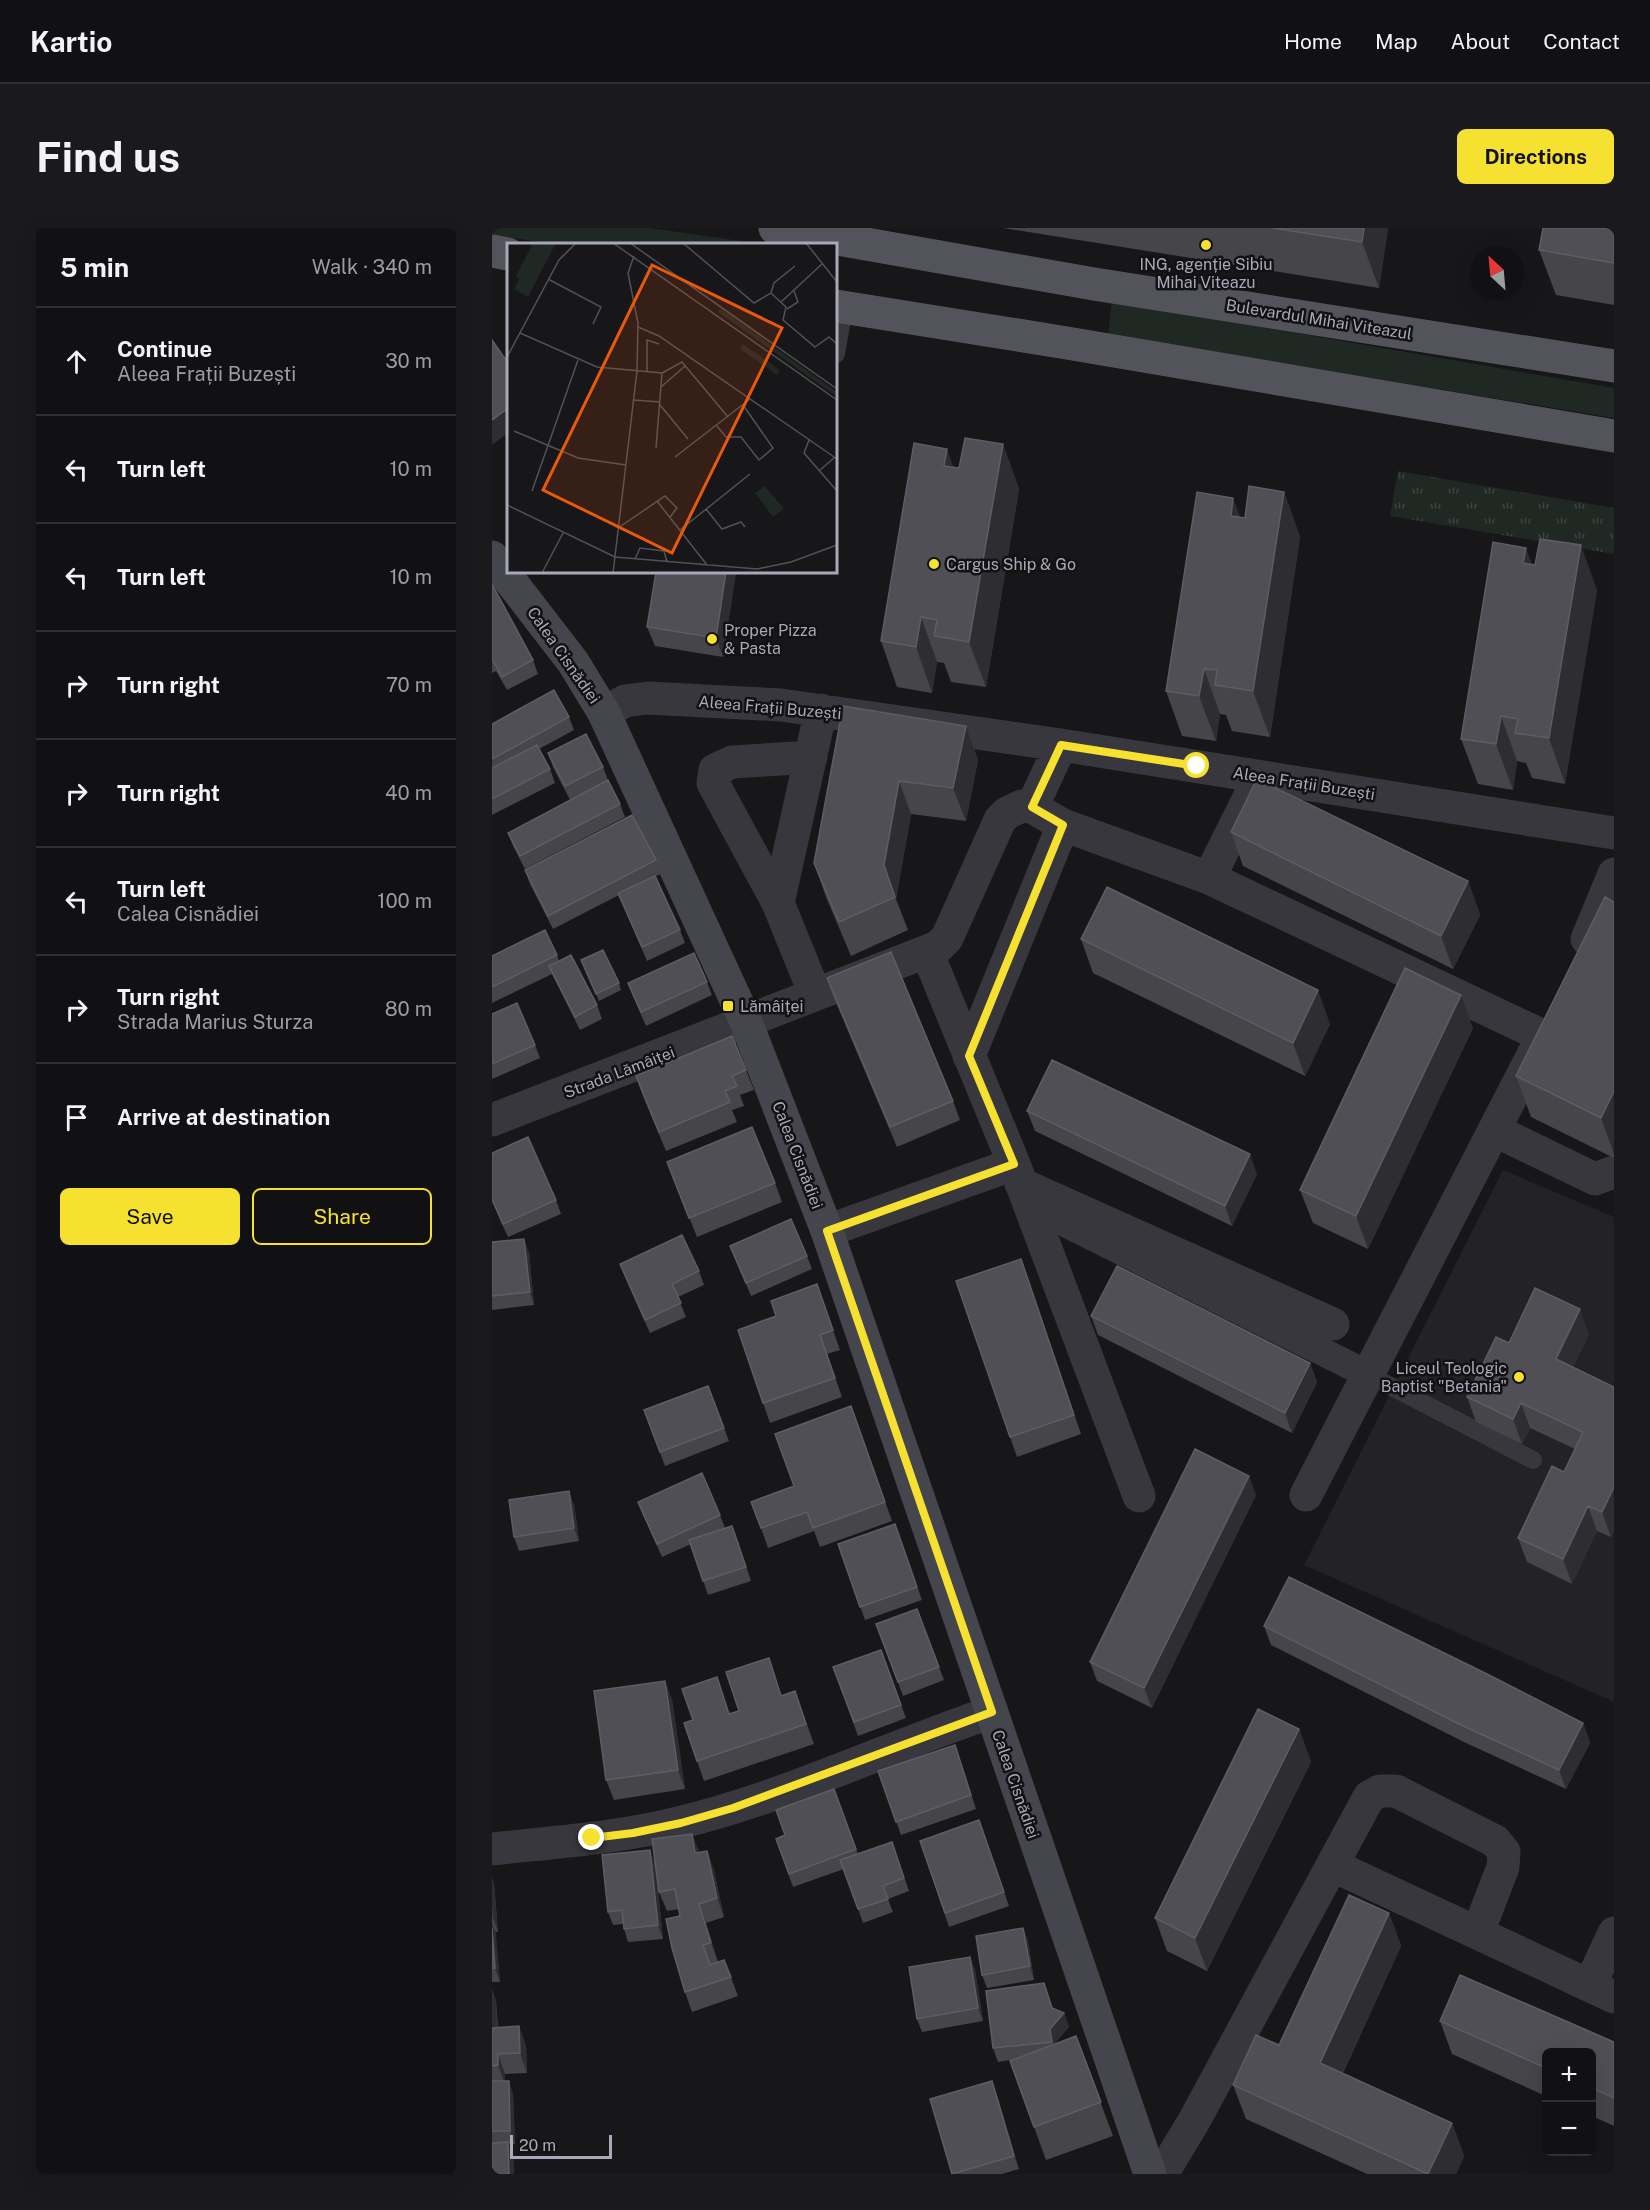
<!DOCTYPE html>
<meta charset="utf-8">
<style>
:root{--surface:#111012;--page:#1a191b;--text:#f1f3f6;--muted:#9c9d9f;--line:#303032;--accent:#f6e030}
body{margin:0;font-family:"Public Sans",sans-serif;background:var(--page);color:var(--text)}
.controls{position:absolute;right:18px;bottom:18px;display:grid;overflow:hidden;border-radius:9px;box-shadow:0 6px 24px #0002}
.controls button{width:54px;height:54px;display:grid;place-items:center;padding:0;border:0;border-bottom:2px solid var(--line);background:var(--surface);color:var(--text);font:30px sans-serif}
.compass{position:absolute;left:978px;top:18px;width:54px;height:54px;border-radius:50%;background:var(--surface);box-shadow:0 6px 24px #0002;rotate:334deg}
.scale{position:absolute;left:18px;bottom:15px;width:102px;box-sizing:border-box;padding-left:6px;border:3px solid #a8a9b8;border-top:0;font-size:16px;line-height:21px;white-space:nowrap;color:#a8a9b8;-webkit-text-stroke:4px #121113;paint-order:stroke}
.stop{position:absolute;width:18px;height:18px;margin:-14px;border:4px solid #f6e030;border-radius:50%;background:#fff}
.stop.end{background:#f6e030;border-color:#fff;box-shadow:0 2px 6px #0008}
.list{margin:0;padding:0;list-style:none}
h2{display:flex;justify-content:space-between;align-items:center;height:78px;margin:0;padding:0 24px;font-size:26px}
h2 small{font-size:20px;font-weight:400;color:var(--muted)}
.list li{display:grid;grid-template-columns:39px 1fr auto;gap:18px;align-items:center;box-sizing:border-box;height:108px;padding:0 24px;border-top:2px solid var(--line)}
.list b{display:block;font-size:22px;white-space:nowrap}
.list p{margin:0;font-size:20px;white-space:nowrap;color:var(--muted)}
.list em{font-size:20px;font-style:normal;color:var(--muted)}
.actions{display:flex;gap:12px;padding:18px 24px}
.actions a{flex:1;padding:14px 0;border:2px solid var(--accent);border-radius:9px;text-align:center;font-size:21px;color:var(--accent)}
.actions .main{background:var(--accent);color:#111}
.icon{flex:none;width:33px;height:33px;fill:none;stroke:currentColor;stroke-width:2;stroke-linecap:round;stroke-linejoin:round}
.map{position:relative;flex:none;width:1122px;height:1946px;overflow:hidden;border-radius:9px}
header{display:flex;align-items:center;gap:36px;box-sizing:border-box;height:84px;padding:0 30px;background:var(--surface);border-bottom:2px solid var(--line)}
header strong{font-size:28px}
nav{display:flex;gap:33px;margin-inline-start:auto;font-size:21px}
.intro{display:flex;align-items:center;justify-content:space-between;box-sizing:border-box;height:144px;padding:0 36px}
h1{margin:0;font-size:42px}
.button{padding:15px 27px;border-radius:9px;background:var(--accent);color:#111;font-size:21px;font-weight:700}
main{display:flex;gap:36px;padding:0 36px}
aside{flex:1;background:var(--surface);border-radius:9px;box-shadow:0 6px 24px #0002}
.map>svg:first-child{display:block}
</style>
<header>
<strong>Kartio</strong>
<nav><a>Home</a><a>Map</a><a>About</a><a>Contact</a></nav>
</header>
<div class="intro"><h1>Find us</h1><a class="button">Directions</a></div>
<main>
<aside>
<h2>5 min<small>Walk · 340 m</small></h2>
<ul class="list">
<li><svg class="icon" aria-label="ahead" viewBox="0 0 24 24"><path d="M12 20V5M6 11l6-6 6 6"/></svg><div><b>Continue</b><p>Aleea Frații Buzești</p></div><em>30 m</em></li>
<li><svg class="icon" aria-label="left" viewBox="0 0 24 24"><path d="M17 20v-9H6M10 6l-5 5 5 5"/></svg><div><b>Turn left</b></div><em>10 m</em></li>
<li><svg class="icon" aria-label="left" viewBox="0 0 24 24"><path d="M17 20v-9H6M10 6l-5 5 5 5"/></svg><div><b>Turn left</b></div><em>10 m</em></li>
<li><svg class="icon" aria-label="right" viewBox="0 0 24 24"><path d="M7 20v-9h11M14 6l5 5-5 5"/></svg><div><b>Turn right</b></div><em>70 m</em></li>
<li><svg class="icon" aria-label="right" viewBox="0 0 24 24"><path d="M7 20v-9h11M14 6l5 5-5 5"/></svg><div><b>Turn right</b></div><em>40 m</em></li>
<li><svg class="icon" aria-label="left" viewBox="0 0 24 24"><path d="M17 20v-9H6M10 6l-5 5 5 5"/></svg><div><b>Turn left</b><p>Calea Cisnădiei</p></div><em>100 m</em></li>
<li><svg class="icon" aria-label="right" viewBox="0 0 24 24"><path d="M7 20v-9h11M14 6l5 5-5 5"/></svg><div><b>Turn right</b><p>Strada Marius Sturza</p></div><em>80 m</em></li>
<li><svg class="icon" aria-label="arrive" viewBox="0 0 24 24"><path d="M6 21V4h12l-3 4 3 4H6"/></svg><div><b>Arrive at destination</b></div></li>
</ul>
<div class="actions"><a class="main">Save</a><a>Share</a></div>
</aside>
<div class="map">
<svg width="1122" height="1946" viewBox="0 0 1122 1946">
<defs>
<pattern id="park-tufts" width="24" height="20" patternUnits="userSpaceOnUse" patternTransform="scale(1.5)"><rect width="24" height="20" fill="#202823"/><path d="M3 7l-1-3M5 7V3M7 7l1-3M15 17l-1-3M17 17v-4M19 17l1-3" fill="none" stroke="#3e4441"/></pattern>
</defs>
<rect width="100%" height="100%" fill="#171618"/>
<path fill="#232225" d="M1011,942L1122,989V1474L812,1337Z"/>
<path fill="#202823" d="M0,0H158L270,16H63L0,7Z
M620,73L1122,160V190L616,106Z"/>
<path fill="url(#park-tufts)" d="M906,243L1122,280V326L898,288Z"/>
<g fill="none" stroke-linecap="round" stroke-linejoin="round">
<path stroke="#37373d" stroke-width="18" d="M344,126L352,80
M877,1147L1041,1232"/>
<path stroke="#37373d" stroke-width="28" d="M537,977L877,1147"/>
<path stroke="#37373d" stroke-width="33" d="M112,485L133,473L156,470L289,477L569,517L1122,605
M319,529L240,534L223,542L221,555L286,675L323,766
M540,579L569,517
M717,650L759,566
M286,675L329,482
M1095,711L1122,646
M435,724L522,936L647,1268
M477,828L571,597
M0,892L446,719L455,710L508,592L515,585L530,578L540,579L571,597L717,650L1051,808
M1004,903L1103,951L1122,944
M529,956L841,1096
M335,1003L522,936
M814,1267L1047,815
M0,1621C63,1614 128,1610 190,1594C296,1568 397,1519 500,1484
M842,1638L1122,1769
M1098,1757L1122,1705
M670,1946L702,1893L877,1569L888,1563H904L1003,1613L1012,1624L1011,1639L986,1704"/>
<path stroke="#45454d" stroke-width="33" d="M0,329L81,434L112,485L254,794L335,1003L658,1946"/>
<path stroke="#53535c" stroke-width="33" d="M283,0L602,56L1122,138
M0,23L16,26
M344,78L575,115L1122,208"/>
</g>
<path fill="#45454a" d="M511,0H896L887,60Z
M1122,0V77L1064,67L1047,22Z
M511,216L527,261L494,459L459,454L452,435L445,434L440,465L405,459L389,413L462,239L467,240Z
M792,264L808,309L778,509L740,503L734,487L728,486L724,513L690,508L674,463L748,289L753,290Z
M1040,336L1105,362L1073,556L1040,550L1034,535L1025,533L1021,562L986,556L969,511Z
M164,344H244L231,429L163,418L155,399Z
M0,356L41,432L46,446L15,462L4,443L0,445Z
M351,478L474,498L486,532L474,593L419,586L404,671L416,702L359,728L334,669L322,635Z
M77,489L82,502L47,521L58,541L63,555L0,587V496Z
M56,525L111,539L116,552L78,572L61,539Z
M128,576L133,589L33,641L21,618L16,605Z
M739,604L976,653L988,687L961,741L751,638Z
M164,632L169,646L164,648L188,702L193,715L155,733L127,667L61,701L38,656L33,642Z
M1122,674V930L1039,889L1024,848Z
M589,711L838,796L813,848L601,745Z
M65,727L67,733L105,777L110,791L88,802L60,746L0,775V728Z
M89,732L127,755L129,762L107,773Z
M335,750L461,873L468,892L405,919L342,770Z
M215,754L220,767L154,798L141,768L136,755Z
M0,786L43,817L48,830L0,851Z
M981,800L876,1021L821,995L808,962Z
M254,842L262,862L248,867L252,878L240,882L245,894L174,923L151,868L144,848Z
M535,883L765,946L740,998L543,903Z
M0,925L64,972L69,986L16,1009L0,974Z
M175,934L283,955L290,974L205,1009Z
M0,1014L37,1024L42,1077L0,1082Z
M238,1018L315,1028L320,1041L259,1068Z
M128,1036L207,1043L212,1057L186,1069L194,1089L158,1105L133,1049Z
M536,1051L589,1206L525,1229L518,1209Z
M325,1056L348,1122L335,1126L350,1169L278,1195L271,1175L284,1088Z
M599,1088L818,1135L825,1154L800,1205L606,1107Z
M1097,1106L1081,1139L1122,1159V1302L1119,1309L1105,1303L1080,1356L1035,1334L1026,1310L1072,1244L1083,1221L1038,1200L1030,1216L984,1194L975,1169L1017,1115Z
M216,1158L237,1213L173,1238L152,1182Z
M359,1178L400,1293L328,1319L322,1303L276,1320L269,1300L302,1258Z
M764,1267L660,1480L605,1453L598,1434Z
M146,1274L228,1287L233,1300L245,1311L259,1353L216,1367L199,1316L170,1329L151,1287Z
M82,1276L87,1313L27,1323L22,1309Z
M403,1296L430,1372L373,1392L346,1316Z
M425,1381L452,1452L411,1468L384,1396Z
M772,1398L1091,1495L1098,1515L1074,1561L974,1515L779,1417Z
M389,1422L414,1490L366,1508L341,1439Z
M173,1453L180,1472L193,1561L122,1572L114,1552Z
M303,1463L322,1516L212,1553L205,1533L290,1467Z
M807,1501L819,1534L715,1743L675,1723L663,1690Z
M463,1517L484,1581L409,1607L386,1543Z
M342,1561L366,1626L400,1614L417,1663L396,1671L401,1684L371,1695L352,1641L301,1659L284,1611L293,1607Z
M487,1592L517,1678L457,1699L428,1613Z
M215,1623L222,1643L232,1689L214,1695L226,1734L239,1749L246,1768L200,1784L193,1764L188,1688L187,1681L175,1683L167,1664L207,1625Z
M163,1635L171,1711L136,1714L132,1701L131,1696L121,1697L116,1684Z
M0,1650L2,1656L6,1704H3L8,1754H0Z
M897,1685L909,1718L851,1845L960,1895L972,1928L964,1946H875L754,1891L741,1857L787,1817Z
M531,1700L536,1713L542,1752L495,1760L490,1747Z
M478,1729L483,1742L491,1793L430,1804L425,1791Z
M552,1755L561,1781L572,1785L577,1799L563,1815V1816L584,1808L621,1908L554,1932L518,1833V1832L506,1834L501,1820Z
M0,1761L4,1773L6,1799L27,1798L34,1818L35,1845L13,1846V1853L21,1866L23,1916H17L21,1927L22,1946H0Z
M948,1793L1122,1814V1898L1100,1888V1824H1054V1868L960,1826Z
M505,1867L527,1941L510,1946H460Z"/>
<path fill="#2e2d31" d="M872,0H896L887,60L870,14Z
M16,180V205L0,217V192Z
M511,216L527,261L494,459L477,414Z
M455,221L471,266L452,238Z
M792,264L808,309L778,509L761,463Z
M741,270L758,315L739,288Z
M1089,317L1105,362L1073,556L1057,510Z
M1034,320L1051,365L1031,335Z
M234,344H244L231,429L224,410Z
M429,389L445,434L440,465L424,419Z
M712,441L728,486L724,513L707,468Z
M1009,488L1025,533L1021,562L1004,516Z
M474,498L486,532L474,593L461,560Z
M407,553L419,586L404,671L392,637Z
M976,653L988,687L961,741L949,708Z
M826,762L838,796L813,848L801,815Z
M969,767L981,800L876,1021L864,988Z
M1122,863V926L1109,890Z
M758,926L765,946L740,998L733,978Z
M32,1011L37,1024L42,1077L38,1064Z
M1088,1081L1097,1106L1073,1156L1064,1131Z
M818,1135L825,1154L800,1205L793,1185Z
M1029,1175L1038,1200L1030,1216L1021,1191Z
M757,1248L764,1267L660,1480L652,1460Z
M1122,1259V1302L1119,1309L1110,1284Z
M77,1263L82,1276L87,1313L82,1300Z
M1096,1278L1105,1303L1080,1356L1071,1331Z
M173,1453L180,1472L193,1561L186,1542Z
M1091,1495L1098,1515L1074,1561L1067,1542Z
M807,1501L819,1534L715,1743L703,1710Z
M200,1606L208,1625H203Z
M158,1622L163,1635L171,1711L166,1697Z
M215,1623L222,1643L232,1689L225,1670Z
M0,1650L2,1656L6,1704L1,1690L0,1676Z
M207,1676L214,1695L226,1734L219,1715Z
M897,1685L909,1718L840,1868L828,1835Z
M0,1695L4,1706L8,1754L3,1740Z
M531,1700L536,1713L542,1752L538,1738Z
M478,1729L483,1742L491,1793L486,1780Z
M0,1761L4,1773L6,1819L0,1802Z
M572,1785L577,1799L563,1815L565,1827L560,1814L558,1801Z
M27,1798L34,1818L35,1845L28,1825Z
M6,1826L13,1846V1857L6,1837Z
M17,1853L21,1866L23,1916L18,1903Z
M500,1853L505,1867L527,1941L522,1928Z
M960,1895L972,1928L964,1946H936Z
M16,1914L21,1927L22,1946H17Z"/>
<path fill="#504f56" stroke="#5e5d65" stroke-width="1.5" d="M780,0H872L870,14Z
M1051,0H1122V35L1047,22Z
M0,112L16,135V180L0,192Z
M473,210L511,216L477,414L442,408L445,392L429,389L424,419L389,413L422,215L455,221L452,238L467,240Z
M757,258L792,264L761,463L723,457L725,442L712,441L707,468L674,463L705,264L741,270L739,288L753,290Z
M1048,311L1089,317L1057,510L1023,505L1026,491L1009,488L1004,516L969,511L1001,314L1034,320L1031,335L1043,337Z
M164,344H234L224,410L155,399Z
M0,356L41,432L10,449L0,431Z
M62,462L77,489L0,531V496Z
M351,478L474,498L461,560L407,553L392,637L403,669L347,694L322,635Z
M94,506L111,539L73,558L56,525Z
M45,517L58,541L0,571V540Z
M765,551L976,653L949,708L739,604Z
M116,552L128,576L28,628L16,605Z
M140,587L164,632L56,688L33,642Z
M163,648L188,702L150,719L126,665Z
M615,659L826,762L801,815L589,711Z
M1113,669L1122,674V863L1109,890L1024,848Z
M53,702L65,727L0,759V728Z
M111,722L127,755L104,766L89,732Z
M399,724L461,873L398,899L335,750Z
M202,725L215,754L149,784L136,755Z
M79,727L105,777L83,789L57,738Z
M913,740L969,767L864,988L808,962Z
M25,775L43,817L0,836V786Z
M240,808L254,842L240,848L245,858L233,863L238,874L167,904L144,848Z
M560,832L758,926L733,978L535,883Z
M260,899L283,955L197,990L175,934Z
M36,909L64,972L11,996L0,971V925Z
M299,991L315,1028L254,1055L238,1018Z
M190,1007L207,1043L180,1056L189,1075L153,1092L128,1036Z
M32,1011L38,1064L0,1068V1014Z
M529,1031L582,1187L518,1209L464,1053Z
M625,1038L818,1135L793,1185L599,1088Z
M325,1056L341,1102L328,1107L343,1150L271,1175L246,1102L284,1088L279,1073Z
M1043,1060L1088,1081L1064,1131L1122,1159V1259L1110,1284L1096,1278L1071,1331L1026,1310L1060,1238L1072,1244L1091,1204L1029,1175L1021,1191L975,1169L1004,1109L1017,1115Z
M216,1158L232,1200L168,1224L152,1182Z
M359,1178L393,1274L321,1300L315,1284L269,1300L259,1274L302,1258L283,1206Z
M703,1221L757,1248L652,1460L598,1434Z
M210,1245L228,1287L165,1316L146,1274Z
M77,1263L82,1300L22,1309L17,1272Z
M403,1296L425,1359L368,1379L346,1316Z
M240,1298L254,1339L211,1353L197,1312Z
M797,1349L993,1445L1091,1495L1067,1542L967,1496L772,1398Z
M425,1381L447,1439L406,1454L384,1396Z
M389,1422L409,1477L362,1494L341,1439Z
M277,1430L289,1468L303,1463L314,1496L205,1533L192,1495L201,1492L190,1461L225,1449L237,1486L247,1483L234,1444Z
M173,1453L186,1542L114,1552L102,1463Z
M766,1481L807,1501L703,1710L663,1690Z
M463,1517L479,1567L404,1594L386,1543Z
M342,1561L364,1621L297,1646L284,1611L293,1607L284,1582Z
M487,1592L512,1664L453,1685L428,1613Z
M200,1606L203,1625L215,1623L225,1670L207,1676L219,1715L211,1717L218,1737L232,1732L239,1749L193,1764L180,1720L174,1691L188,1688L183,1661L167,1664L160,1611Z
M400,1614L412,1650L391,1658L396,1671L366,1681L348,1632Z
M158,1622L166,1697L132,1701L130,1682L116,1684L110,1627Z
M857,1667L897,1685L828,1835L960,1895L936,1946L741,1857L764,1807L787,1817Z
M0,1700L3,1740H0Z
M531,1700L538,1738L490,1747L484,1708Z
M478,1729L486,1780L425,1791L417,1739Z
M968,1747L1122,1814V1870L1100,1860V1824H1054V1840L948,1793Z
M552,1755L560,1780L572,1785L558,1801L560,1814L501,1820L494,1763Z
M27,1798L28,1825L6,1826V1837L0,1838V1800Z
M584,1808L609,1874L542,1899L518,1833Z
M0,1853H17L18,1903H0Z
M500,1853L522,1928L460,1946L438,1871Z
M16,1914L17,1946H0V1915Z"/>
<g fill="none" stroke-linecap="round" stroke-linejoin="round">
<path stroke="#f6e030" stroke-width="8" d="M100,1610L141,1605L189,1595L241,1580L500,1484L335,1003L522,936L477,828L571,597L540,579L569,517L705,538"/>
</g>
<g fill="#f6e030" stroke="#121113" stroke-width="2">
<circle cx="714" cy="17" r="6"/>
<circle cx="442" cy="336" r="6"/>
<circle cx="220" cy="411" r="6"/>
<rect x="230" y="772" width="12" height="12" rx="3"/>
<circle cx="1027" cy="1149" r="6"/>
</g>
<g text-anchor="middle" stroke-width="5" stroke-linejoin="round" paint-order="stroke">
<g font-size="16" fill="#a8a9b8" stroke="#121113" text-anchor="start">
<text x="714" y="42" text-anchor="middle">ING, agenție Sibiu<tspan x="714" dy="18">Mihai Viteazu</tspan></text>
<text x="454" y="342">Cargus Ship &amp; Go</text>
<text x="232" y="408">Proper Pizza<tspan x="232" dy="18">&amp; Pasta</tspan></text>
<text x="248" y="784">Lămâiței</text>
<text x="1015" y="1146" text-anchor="end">Liceul Teologic<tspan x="1015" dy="18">Baptist "Betania"</tspan></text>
</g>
<g font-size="16" fill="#a8a9b8" stroke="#121113">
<text transform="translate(827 91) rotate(9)" y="6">Bulevardul Mihai Viteazul</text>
<text transform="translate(72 427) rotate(55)" y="6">Calea Cisnădiei</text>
<text transform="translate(278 479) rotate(5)" y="6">Aleea Frații Buzești</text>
<text transform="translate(812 555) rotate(9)" y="6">Aleea Frații Buzești</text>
<text transform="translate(127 844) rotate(-21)" y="6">Strada Lămâiței</text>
<text transform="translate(306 927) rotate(69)" y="6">Calea Cisnădiei</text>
<text transform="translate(524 1556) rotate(71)" y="6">Calea Cisnădiei</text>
</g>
</g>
<g transform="translate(15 15)">
<rect width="330" height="330" fill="#171618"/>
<path d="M213,65L330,149V154L211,69ZM258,243L277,266L266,274L248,250Z" fill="#202823"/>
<path d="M26,0H49L21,54L7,46L12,36L9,33ZM236,101L273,127L270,132L233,106Z" fill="#202823"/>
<path fill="none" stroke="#515158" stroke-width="1.5" d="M106,0L330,157M123,0L330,146M176,0L247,60L264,50L267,40L288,23M299,0L330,39M41,36L94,64L86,81M264,50L279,64L276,77L308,104L322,94L330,101M274,59L315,21M280,66L291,59L287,48M131,84L152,93L330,216M13,90L90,124L155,130M0,114L52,17L69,0M140,128V97L152,101M155,130L175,119L221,174M154,144L178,123M127,157L153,159M153,162L181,196M210,183L219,194H234L252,217L266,205L236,162M7,188L71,215L119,222M302,197L297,210L330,248M149,205L155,130M168,214L243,156M312,228L328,214M25,248L71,117M150,258L200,322M0,262L108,314L250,326L284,319L330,302M199,266L215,286L234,279L238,284M111,285L158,253L170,265L163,274M173,287L243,231M128,316L133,305L157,308L160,319M35,330L56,290M106,330L130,128L131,80L121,30L127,13"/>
<path fill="#e8590c" fill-opacity="0.15" stroke="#e8590c" stroke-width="3" d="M145,22L275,85L165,310L36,247Z"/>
<rect width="330" height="330" fill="none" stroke="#a8a9b8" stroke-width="3"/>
</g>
</svg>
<div class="controls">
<button>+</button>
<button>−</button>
</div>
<svg class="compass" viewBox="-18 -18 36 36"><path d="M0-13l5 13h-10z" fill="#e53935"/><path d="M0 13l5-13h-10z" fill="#9c9d9f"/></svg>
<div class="scale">20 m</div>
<div class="stop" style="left:705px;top:538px"></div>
<div class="stop end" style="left:100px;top:1610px"></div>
</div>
</main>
